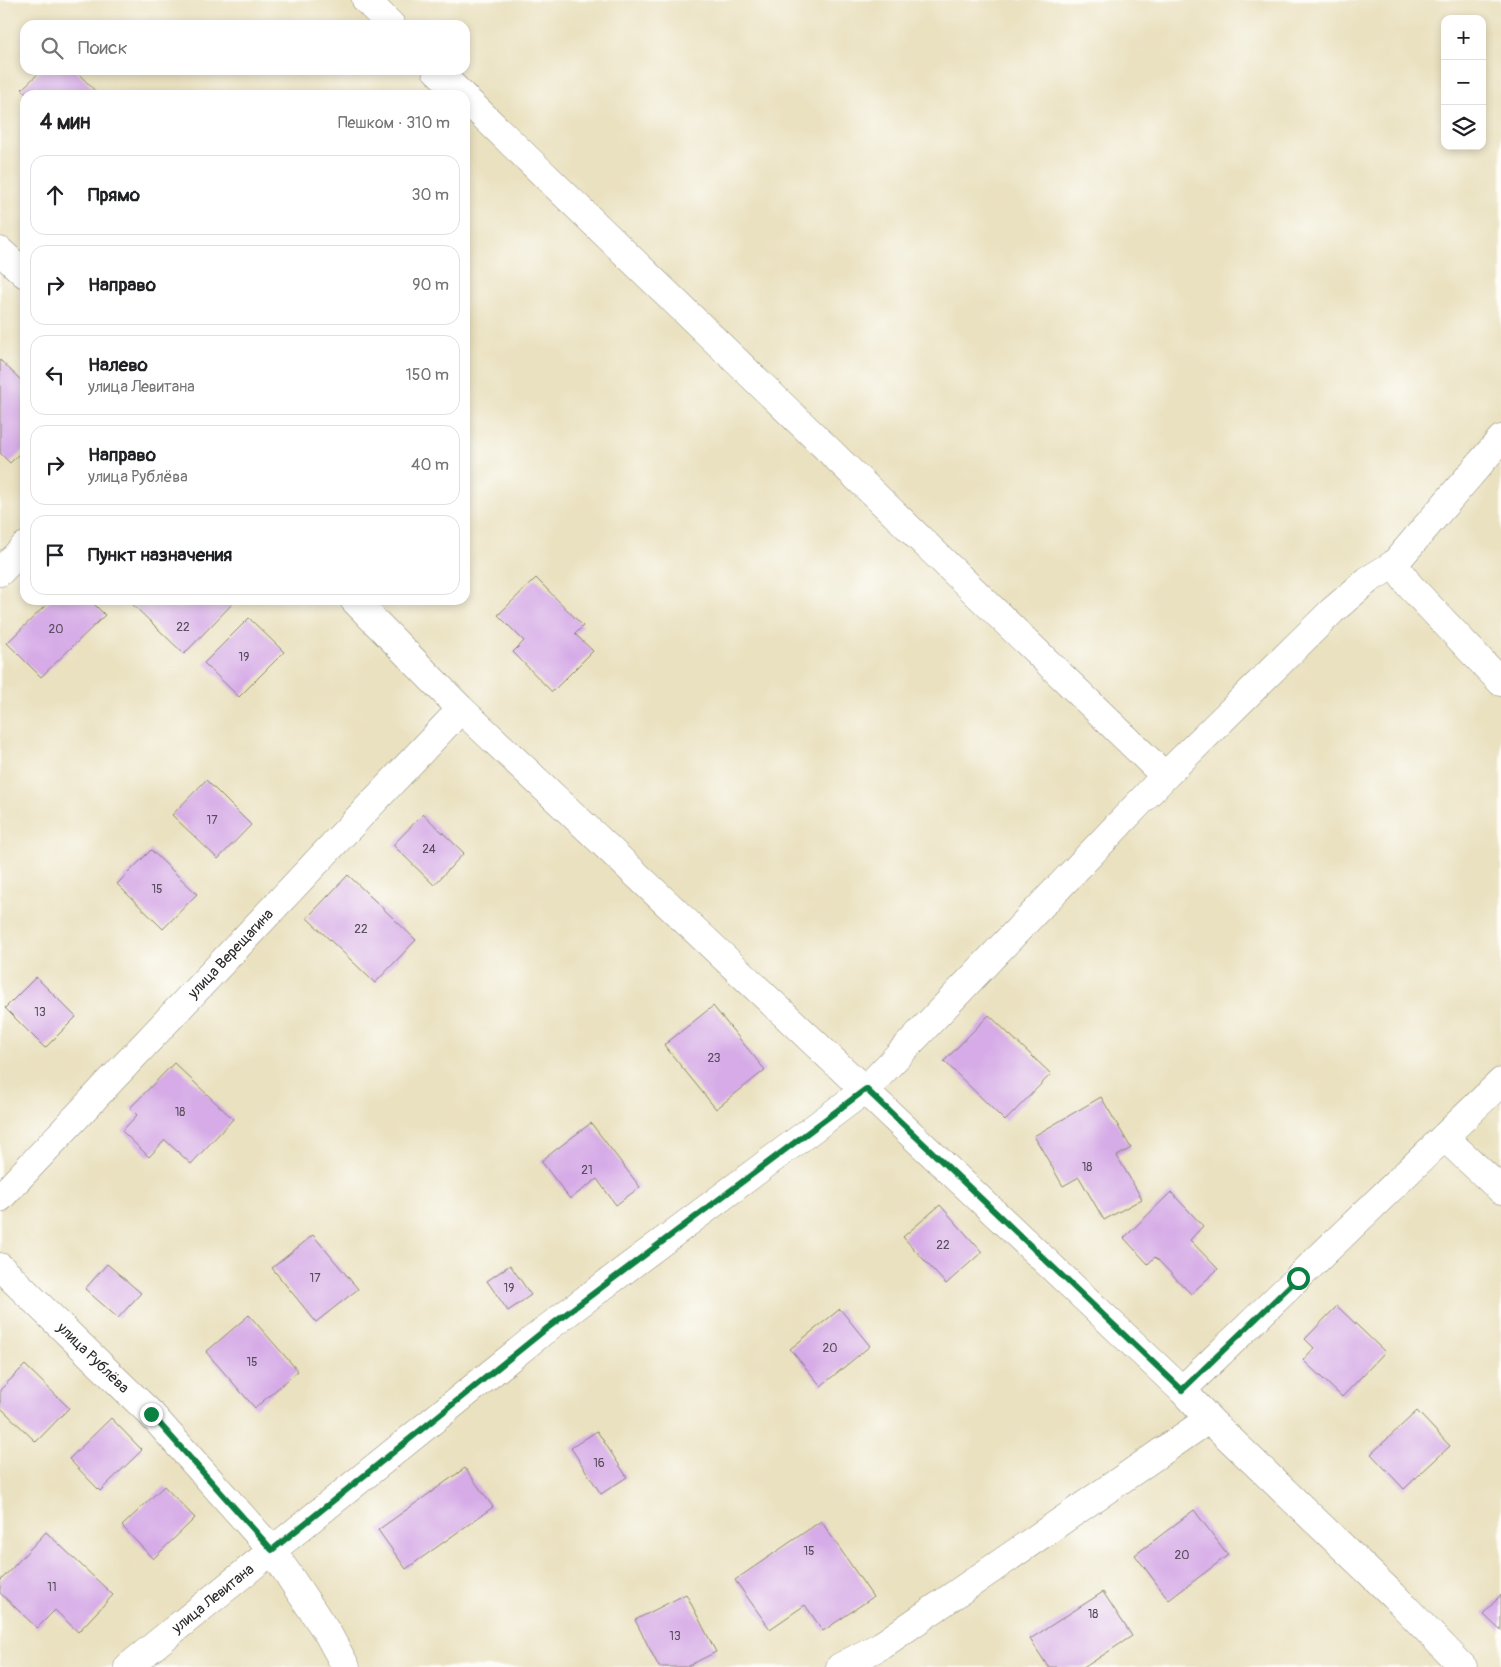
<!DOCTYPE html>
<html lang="ru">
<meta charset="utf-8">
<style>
:root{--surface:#fff;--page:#f2f2f2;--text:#202124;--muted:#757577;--line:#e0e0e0}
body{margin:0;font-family:Pangolin,sans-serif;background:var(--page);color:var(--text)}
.controls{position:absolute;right:15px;top:15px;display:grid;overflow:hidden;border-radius:10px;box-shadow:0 2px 8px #0003}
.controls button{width:45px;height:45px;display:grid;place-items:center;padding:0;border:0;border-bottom:1px solid var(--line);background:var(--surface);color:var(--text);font:25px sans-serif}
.stop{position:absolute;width:15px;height:15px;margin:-11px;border:4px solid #0b8043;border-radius:50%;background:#fff}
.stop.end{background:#0b8043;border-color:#fff;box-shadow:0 1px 5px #0008}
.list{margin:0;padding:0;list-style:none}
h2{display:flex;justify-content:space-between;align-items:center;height:65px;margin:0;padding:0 20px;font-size:21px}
h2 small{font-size:16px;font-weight:400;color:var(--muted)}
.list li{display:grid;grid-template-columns:32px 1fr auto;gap:15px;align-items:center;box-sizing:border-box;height:80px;margin:0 10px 10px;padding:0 10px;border:1px solid var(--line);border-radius:15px}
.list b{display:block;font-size:19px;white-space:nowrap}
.list p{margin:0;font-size:16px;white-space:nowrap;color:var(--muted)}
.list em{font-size:16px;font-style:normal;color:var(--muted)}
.icon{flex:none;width:28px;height:28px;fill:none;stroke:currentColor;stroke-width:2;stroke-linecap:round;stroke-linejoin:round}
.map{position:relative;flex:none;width:1501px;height:1667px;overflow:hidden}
.search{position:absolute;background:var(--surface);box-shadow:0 2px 8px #0003;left:20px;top:20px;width:450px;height:55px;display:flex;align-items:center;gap:12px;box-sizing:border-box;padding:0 18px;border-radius:15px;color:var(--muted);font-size:19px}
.panel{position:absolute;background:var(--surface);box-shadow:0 2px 8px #0003;left:20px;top:90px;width:450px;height:515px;border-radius:15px}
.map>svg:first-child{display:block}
</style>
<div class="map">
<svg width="1501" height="1667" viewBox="0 0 1501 1667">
<rect width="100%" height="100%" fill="#fdfcf7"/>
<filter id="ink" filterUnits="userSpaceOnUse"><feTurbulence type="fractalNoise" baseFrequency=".02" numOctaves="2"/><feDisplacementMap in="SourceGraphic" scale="10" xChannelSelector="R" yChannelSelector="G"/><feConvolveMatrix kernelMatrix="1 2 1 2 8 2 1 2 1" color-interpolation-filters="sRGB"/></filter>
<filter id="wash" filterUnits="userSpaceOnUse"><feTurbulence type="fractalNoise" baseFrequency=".0096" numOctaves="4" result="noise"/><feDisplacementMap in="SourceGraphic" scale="20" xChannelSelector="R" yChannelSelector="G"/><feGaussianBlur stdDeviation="1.12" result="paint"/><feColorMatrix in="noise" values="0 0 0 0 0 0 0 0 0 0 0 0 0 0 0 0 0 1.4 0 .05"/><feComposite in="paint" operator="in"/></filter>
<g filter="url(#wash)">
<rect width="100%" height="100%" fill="#eae1c0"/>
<g id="blocks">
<path fill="#d6abe7" d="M42,70H75L99,95H28L22,89Z
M0,360L25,384V448L10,463L0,453Z
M536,578L583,626L575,634L593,651L552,692L513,652L524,641L498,615Z
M51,600H90L105,615L41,677L7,643Z
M128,600H236L184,654Z
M249,618L284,652L239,697L204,663Z
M206,780L251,825L218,859L172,815Z
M423,814L464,853L434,885L393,845Z
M151,850L197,894L163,929L117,884Z
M348,875L416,940L375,983L307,918Z
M36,977L76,1017L45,1048L5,1008Z
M713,1006L765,1070L716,1109L664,1045Z
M989,1015L1051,1074L1005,1121L944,1061Z
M174,1063L233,1119L191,1164L165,1140L149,1157L122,1131L137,1115L130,1108Z
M1101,1097L1131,1148L1117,1156L1142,1199L1104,1220L1079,1177L1063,1186L1034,1136Z
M591,1123L640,1187L616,1205L597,1179L570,1199L541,1161Z
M1171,1192L1203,1226L1190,1240L1218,1269L1191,1294L1155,1257L1148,1264L1124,1238Z
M940,1205L982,1252L946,1284L903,1237Z
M313,1235L358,1289L316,1322L272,1268Z
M107,1264L141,1293L118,1318L85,1289Z
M510,1265L531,1295L508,1311L487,1281Z
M1337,1306L1385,1352L1342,1397L1303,1360L1314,1348L1305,1339Z
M840,1309L870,1346L821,1386L790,1349Z
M249,1315L298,1371L255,1408L206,1352Z
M25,1365L69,1408L36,1442L0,1407V1390Z
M1417,1411L1450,1446L1404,1489L1371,1454Z
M111,1418L142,1450L100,1491L69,1459Z
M597,1431L627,1477L601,1494L571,1448Z
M465,1468L493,1507L406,1569L378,1530Z
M164,1486L195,1518L153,1559L122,1526Z
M1194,1510L1228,1555L1169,1600L1135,1555Z
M821,1521L873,1597L823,1631L805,1605L770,1629L735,1580Z
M46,1532L113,1595L78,1632L55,1610L37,1628L0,1593V1581Z
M1103,1592L1132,1636L1085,1667H1048L1030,1639Z
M686,1594L716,1652L686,1667H659L635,1620Z
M1501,1595V1631L1483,1614Z"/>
</g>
</g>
<g filter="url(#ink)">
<use href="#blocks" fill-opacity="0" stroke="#8a8676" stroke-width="1"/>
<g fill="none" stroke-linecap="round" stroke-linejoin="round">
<g stroke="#8a8676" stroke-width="29">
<g id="minor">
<path d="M366,0L391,25"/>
<path d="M436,70L462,95"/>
<path d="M465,98L1165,776"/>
<path d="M0,251L25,274"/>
<path d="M1394,564L1409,585L1501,682"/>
<path d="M0,572L25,546"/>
<path d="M354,600L461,709L1182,1390L1209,1419L1393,1595L1463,1667"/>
<path d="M1444,1137L1501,1190"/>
<path id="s1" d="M0,1198L461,709"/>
<path id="s2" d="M0,1267L151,1414L272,1550L328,1634L346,1667"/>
<path d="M1182,1390L1501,1082"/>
<path id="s3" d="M128,1667L546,1329L866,1089L1165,776L1332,611L1368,580L1394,564L1501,439"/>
<path d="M840,1667L882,1645L1209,1419"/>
</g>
</g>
<use href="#minor" stroke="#fff" stroke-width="28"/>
</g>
</g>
<g fill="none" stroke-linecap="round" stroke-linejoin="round" filter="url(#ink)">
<path stroke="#0b8043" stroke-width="6" d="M151,1414L272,1550L546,1329L866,1089L1182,1390L1298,1278"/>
</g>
<g text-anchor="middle" stroke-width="4.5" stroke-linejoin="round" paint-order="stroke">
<g font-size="12" fill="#564b5a">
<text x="183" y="631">22</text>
<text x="56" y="633">20</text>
<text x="244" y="661">19</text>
<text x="212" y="824">17</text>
<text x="429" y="853">24</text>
<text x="157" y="893">15</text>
<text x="361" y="933">22</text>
<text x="40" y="1016">13</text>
<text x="714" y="1062">23</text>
<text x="180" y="1116">18</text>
<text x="1087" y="1171">18</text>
<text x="587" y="1174">21</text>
<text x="943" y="1249">22</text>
<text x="315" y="1282">17</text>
<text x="509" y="1292">19</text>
<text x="830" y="1352">20</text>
<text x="252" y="1366">15</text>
<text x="599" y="1467">16</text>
<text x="809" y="1555">15</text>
<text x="1182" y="1559">20</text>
<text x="52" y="1591">11</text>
<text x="1093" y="1618">18</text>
<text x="675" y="1640">13</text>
</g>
<g font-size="15" fill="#2b2b2b" stroke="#fdfcf7">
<text dy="5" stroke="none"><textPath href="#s1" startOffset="336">улица Верещагина</textPath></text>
<text dy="5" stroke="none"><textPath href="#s2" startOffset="130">улица Рублёва</textPath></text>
<text dy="5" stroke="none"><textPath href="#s3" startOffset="109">улица Левитана</textPath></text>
</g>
</g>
</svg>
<div class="controls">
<button>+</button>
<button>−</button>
<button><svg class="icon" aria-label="layers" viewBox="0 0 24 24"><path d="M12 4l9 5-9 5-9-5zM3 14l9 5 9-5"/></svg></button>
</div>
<div class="stop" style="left:1298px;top:1278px"></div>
<div class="stop end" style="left:151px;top:1414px"></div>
<div class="search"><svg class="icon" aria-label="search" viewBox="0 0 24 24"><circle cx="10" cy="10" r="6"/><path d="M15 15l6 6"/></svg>Поиск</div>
<section class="panel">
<h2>4 мин<small>Пешком · 310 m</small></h2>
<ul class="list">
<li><svg class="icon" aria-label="ahead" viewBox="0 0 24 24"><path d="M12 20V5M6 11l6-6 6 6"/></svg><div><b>Прямо</b></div><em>30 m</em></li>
<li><svg class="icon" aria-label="right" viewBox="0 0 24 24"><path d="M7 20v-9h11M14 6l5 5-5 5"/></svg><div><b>Направо</b></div><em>90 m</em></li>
<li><svg class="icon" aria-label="left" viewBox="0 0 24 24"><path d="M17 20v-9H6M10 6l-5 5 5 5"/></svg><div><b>Налево</b><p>улица Левитана</p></div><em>150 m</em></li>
<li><svg class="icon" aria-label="right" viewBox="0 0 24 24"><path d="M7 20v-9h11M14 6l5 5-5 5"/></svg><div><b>Направо</b><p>улица Рублёва</p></div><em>40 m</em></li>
<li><svg class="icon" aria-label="arrive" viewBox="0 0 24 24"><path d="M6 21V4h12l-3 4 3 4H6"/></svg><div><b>Пункт назначения</b></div></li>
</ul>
</section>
</div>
